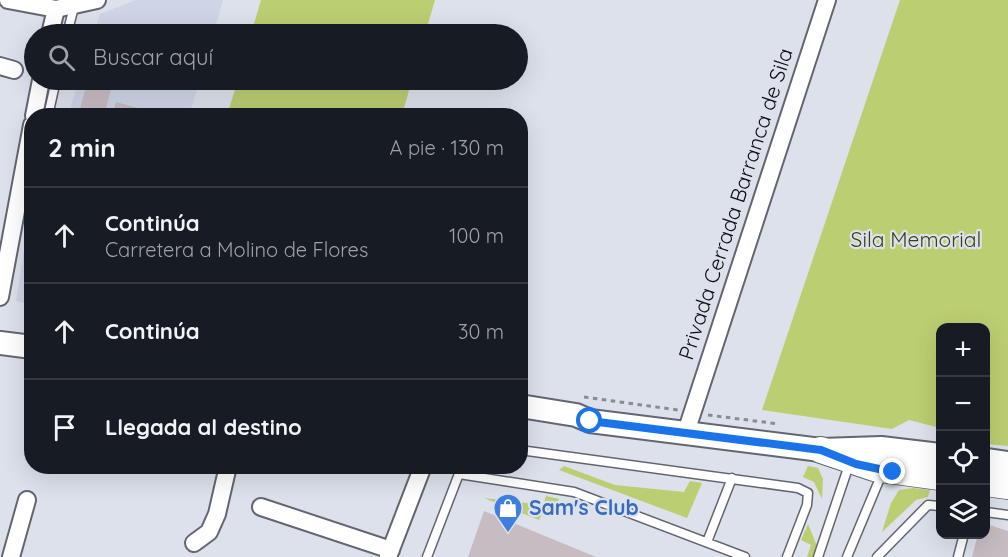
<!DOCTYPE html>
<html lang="es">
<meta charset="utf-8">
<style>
:root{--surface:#171b24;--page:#242831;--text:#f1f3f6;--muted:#9ea1a6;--line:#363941}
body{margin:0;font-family:Quicksand,sans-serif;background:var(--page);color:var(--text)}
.controls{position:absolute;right:18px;bottom:18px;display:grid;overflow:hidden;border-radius:12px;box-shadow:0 6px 24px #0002}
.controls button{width:54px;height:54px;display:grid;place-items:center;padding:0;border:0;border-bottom:2px solid var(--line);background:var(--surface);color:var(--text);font:30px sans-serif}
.stop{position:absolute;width:18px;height:18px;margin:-14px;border:4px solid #1a73e8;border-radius:50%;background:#fff}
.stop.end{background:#1a73e8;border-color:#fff;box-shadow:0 2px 6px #0008}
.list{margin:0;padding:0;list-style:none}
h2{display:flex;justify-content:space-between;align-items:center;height:78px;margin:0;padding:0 24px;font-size:26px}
h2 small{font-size:20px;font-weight:400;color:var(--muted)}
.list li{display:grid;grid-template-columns:39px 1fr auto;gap:18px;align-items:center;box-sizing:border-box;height:96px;padding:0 24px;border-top:2px solid var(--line)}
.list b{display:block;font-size:22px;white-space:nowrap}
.list p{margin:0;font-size:20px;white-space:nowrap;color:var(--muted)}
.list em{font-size:20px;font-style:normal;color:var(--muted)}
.icon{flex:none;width:33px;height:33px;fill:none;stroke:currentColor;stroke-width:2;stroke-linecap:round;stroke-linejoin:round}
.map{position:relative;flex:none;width:1008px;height:557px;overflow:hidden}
.search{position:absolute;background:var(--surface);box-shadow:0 6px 24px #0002;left:24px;top:24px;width:504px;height:66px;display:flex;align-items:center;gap:15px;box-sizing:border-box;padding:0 21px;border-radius:33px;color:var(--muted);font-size:22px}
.panel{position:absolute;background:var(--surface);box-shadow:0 6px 24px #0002;left:24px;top:108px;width:504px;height:366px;border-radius:24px}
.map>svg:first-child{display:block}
</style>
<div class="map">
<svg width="1008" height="557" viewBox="0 0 1008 557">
<rect width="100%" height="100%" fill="#dce1eb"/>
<path fill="#ced5e7" d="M136,0H223L213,34H94L100,14Z
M79,80H200L189,115L68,116Z
M31,206V305L16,301Z"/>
<path fill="#bcce72" d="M261,0H435L425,34H251Z
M900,0H1008V446L986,444V328H940V428L909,420L892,429L762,410Z
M238,80H412L402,115H227Z
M564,466L615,485L684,492L690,481L702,483L687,518L559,470Z
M808,466L818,468L823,479L822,499L814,482L803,477Z
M913,488L930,490L928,497L916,500L882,532L891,503L899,490Z
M546,496L559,499L555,512L545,509L539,520L484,498L543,505Z
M808,524L817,546L814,557H807L811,545L801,540Z"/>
<path fill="#c7bcc2" d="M87,83L111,89L104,116H78Z
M116,102L162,115V116H112Z
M32,254V277L26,276Z
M484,511L596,557H468Z
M986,524L1008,531V557H972L978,534H986Z"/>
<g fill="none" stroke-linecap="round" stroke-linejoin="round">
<g stroke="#636670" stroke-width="11">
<path id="service" d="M67,34L74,7
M48,116L56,80
M520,450L798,488L808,493L807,505L787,557
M459,474L574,492L745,557
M986,512L1008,515
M707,542L732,478
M427,557L462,466
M818,557L850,462
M847,557L883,471
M877,557L928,505L940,506
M958,557L964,534"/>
</g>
<g stroke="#636670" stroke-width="20">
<path id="minor" d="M8,0L56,9L97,0
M50,34L56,9
M0,66L14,70
M34,116L41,80
M0,297L32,125
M689,423L827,0
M261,507L391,550
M194,543L209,532L217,514L228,466
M11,557L27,500
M388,557L423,466"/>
</g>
<g stroke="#636670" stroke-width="26">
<path id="secondary" d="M0,343L32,347
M520,406L576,415L590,421L821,450L881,448L940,455
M986,460L1008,463"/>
</g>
<g stroke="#636670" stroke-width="28">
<path id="primary" d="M821,450L874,468L940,477
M986,483L1008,486"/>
</g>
<path stroke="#888c93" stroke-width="3" stroke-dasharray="4.5 4.5" stroke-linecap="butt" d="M584,397L678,410
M708,415L779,424"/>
<use href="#service" stroke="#fff" stroke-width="8"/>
<use href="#minor" stroke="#fff" stroke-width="16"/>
<use href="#secondary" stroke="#fff" stroke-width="22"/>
<use href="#primary" stroke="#fff" stroke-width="26"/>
</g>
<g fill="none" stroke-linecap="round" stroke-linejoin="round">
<path stroke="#1a73e8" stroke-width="8" d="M590,421L821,450L856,464L893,472"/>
</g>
<defs>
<g id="shop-pin" transform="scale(1.5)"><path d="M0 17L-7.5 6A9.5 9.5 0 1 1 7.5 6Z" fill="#3f7fe0" stroke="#dce1eb"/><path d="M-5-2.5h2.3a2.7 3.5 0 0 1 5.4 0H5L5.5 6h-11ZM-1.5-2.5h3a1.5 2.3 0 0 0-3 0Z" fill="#fff"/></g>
</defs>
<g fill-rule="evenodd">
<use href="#shop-pin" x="508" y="508"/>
</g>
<g text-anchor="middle" stroke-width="4.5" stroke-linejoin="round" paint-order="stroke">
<g font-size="21" fill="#0c0e11" stroke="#dce1eb">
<text transform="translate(736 204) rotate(-72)" y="7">Privada Cerrada Barranca de Sila</text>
</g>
<g font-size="21" fill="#3a411a" stroke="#dce1eb">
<text x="916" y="247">Sila Memorial</text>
</g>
<g font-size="21" font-weight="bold" fill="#366cbe" stroke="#dce1eb" text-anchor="start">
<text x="529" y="515">Sam's Club</text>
</g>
</g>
</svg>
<div class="controls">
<button>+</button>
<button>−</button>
<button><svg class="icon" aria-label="locate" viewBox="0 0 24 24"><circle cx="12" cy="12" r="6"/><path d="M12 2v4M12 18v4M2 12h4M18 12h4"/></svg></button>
<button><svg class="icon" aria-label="layers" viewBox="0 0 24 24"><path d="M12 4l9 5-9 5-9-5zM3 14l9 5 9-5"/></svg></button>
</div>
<div class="stop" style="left:590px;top:421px"></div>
<div class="stop end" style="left:893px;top:472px"></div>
<div class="search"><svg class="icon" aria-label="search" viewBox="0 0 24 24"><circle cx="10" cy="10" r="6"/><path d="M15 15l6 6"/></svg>Buscar aquí</div>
<section class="panel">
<h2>2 min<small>A pie · 130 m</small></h2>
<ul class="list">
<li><svg class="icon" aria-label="ahead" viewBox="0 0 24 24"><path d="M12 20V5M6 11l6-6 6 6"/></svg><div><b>Continúa</b><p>Carretera a Molino de Flores</p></div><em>100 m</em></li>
<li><svg class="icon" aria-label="ahead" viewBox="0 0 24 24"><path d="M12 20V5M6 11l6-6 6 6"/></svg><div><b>Continúa</b></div><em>30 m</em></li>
<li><svg class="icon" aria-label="arrive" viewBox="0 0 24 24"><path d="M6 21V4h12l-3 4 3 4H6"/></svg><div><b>Llegada al destino</b></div></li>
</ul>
</section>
</div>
